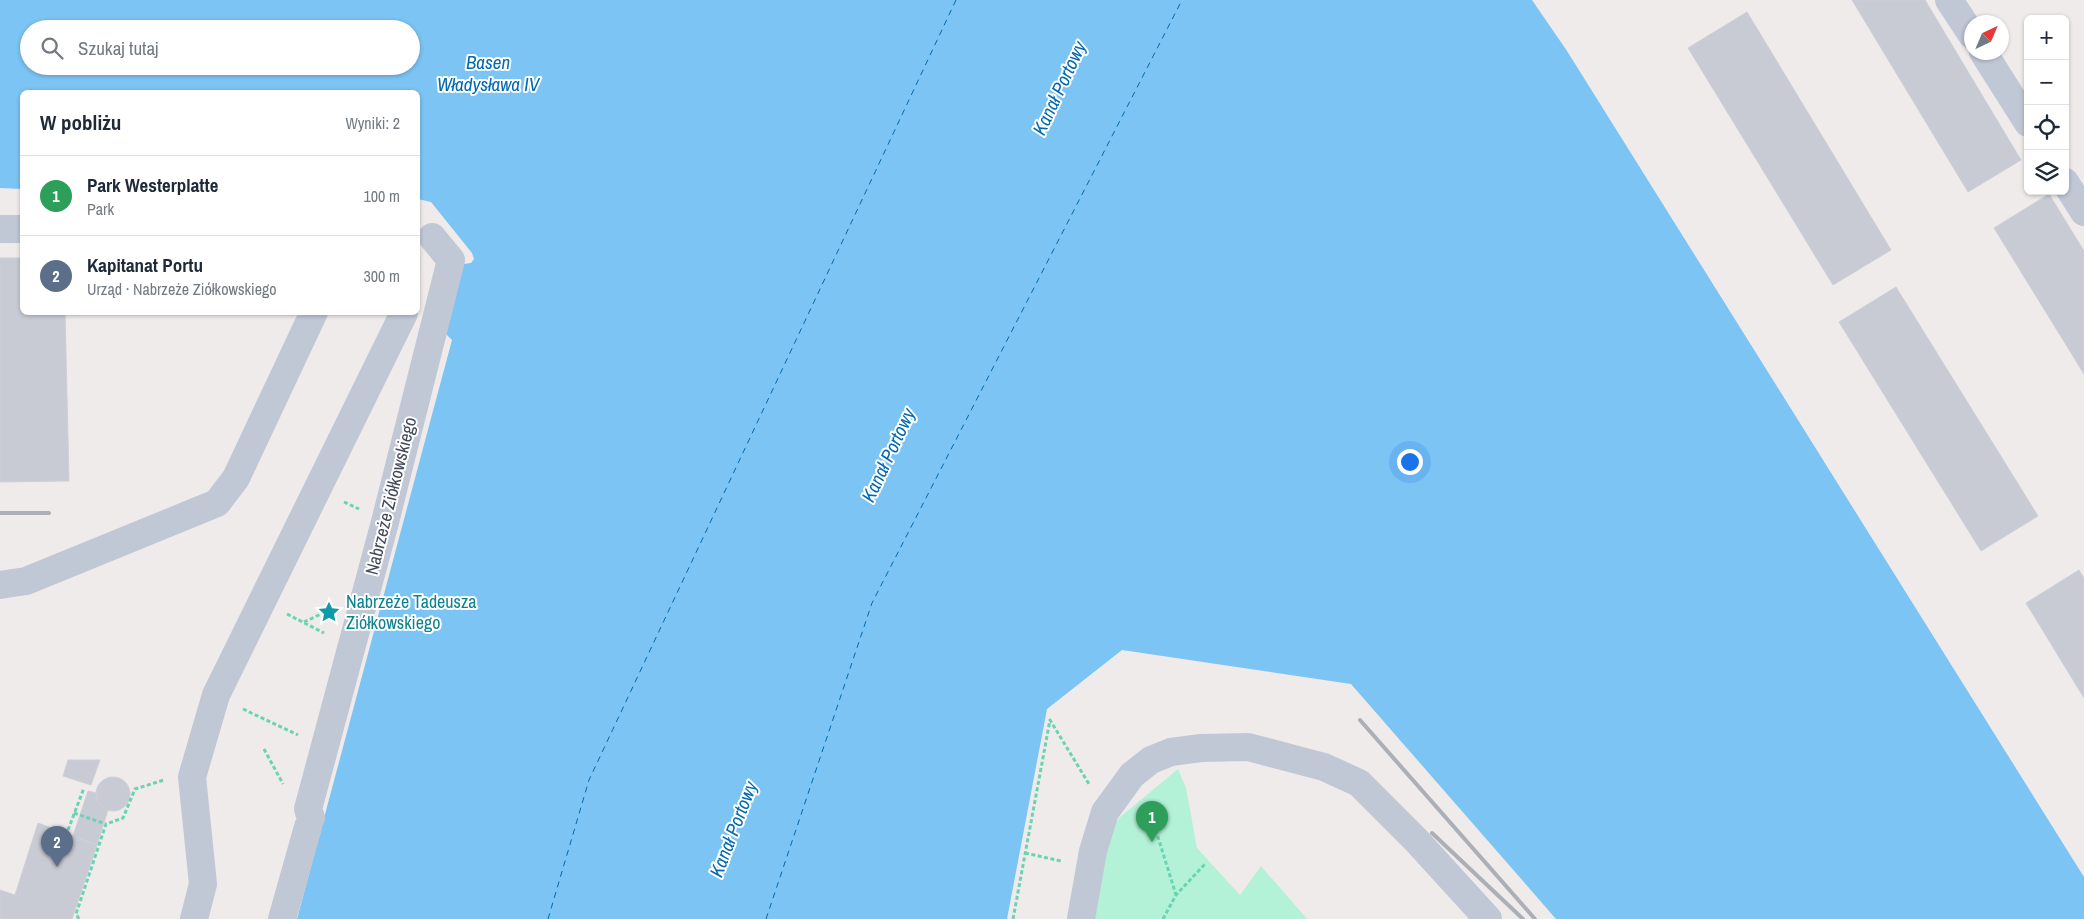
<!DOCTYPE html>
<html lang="pl">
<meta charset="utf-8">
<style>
:root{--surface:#fff;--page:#f2f2f3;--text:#1f2937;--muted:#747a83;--line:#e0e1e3;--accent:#0f766e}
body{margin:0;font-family:"Archivo Narrow",sans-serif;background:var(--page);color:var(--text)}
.controls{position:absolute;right:15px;top:15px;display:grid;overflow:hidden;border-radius:8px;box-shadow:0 1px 4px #0004}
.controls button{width:45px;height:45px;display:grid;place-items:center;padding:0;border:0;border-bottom:1px solid var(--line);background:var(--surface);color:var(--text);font:25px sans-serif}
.compass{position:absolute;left:1964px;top:15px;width:45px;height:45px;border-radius:50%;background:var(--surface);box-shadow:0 1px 4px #0004;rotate:44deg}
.you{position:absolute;left:1409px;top:461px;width:18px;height:18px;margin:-12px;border:4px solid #fff;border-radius:50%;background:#1a73e8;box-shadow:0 0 0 8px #1a73e833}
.badge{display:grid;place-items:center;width:32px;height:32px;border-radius:50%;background:var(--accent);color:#fff;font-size:16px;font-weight:700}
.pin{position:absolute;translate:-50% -41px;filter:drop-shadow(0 1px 2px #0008)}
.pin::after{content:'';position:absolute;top:26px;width:18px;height:15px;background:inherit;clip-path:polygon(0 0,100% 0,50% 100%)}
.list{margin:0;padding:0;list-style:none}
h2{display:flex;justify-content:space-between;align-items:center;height:65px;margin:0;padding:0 20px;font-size:21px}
h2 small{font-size:16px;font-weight:400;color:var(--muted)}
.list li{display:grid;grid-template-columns:32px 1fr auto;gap:15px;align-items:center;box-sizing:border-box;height:80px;padding:0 20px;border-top:1px solid var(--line)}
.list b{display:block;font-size:19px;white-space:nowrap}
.list p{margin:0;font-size:16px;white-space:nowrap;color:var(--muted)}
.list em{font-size:16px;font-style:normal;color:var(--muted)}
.icon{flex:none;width:28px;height:28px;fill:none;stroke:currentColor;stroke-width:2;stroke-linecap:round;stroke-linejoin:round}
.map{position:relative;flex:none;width:2084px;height:919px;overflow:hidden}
.search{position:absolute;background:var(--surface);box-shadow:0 1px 4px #0004;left:20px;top:20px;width:400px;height:55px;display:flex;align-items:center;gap:12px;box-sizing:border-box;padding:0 18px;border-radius:28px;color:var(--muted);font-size:19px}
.panel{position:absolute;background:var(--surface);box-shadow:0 1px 4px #0004;left:20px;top:90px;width:400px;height:225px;border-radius:8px}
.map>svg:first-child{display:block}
</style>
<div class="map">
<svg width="2084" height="919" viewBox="0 0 2084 919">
<rect width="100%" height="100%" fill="#efebeb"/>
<path fill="#b3f2d7" d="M1178,769L1186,788L1197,848L1240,895L1261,866L1307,919H1093L1108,836L1119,818Z"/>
<path fill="#7cc4f3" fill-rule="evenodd" d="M0,0H1532L1567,51L2084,877V919H1556L1351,684L1122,650L1047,709L1007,919H297L452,340L441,329L457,265L471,263L474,259L472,253L431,202L418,199V92H22V189L0,188ZM29,29H411V66H29Z"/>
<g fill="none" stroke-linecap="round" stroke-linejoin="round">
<path stroke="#0069af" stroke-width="1" stroke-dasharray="6 5" stroke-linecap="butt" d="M548,919L589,780L956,0
M766,919L872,603L1182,0"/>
</g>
<path fill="#c9cbd4" stroke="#cecfd8" d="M1852,0H1925L2021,160L1968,192Z
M1747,12L1891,250L1833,285L1688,48Z
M2049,194L2084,251V374L1994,228Z
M0,258H22V312H65L69,481L0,482Z
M1896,287L2038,516L1981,551L1839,322Z
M2079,570L2084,578V698L2026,603Z
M68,760H100L91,785L63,776Z
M96 794a17 17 0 1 1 34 0a17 17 0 1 1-34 0Z
M88,791L96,793L98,802L108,810L97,845L73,836Z
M38,823L97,845L72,919H0V890L15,895Z"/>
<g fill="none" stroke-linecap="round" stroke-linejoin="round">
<path stroke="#69d3b3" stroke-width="3" stroke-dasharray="4 2.5" stroke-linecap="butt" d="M344,502L359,509
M287,614L324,633
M304,622L321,614
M243,709L298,735
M264,749L283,784
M1148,805L1176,895
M74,813L106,824
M68,830L84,788
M1025,853L1061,861
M79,919L76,914L106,824L123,818L135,789L164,780
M1013,919L1050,720L1089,784
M1163,919L1176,895L1205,864"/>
<path stroke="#c0c7d5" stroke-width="28" d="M1949,0L1972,35
M1983,52L2028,123
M2065,182L2084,212
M0,229H22
M0,585L26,581L217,503L236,478L314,312
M311,818L308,809L385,522L451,260L432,237
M194,919L203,884L192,777L216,695L404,313
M282,919L308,827
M1081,919L1093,851L1105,812L1132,775L1151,760L1171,752L1201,748L1248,747L1324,767L1359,783L1416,840L1488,919"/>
<path stroke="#adafb7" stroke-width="4" d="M0,513H49
M1360,720L1535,919
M1432,833L1523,919"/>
</g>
<defs>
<g id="sight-bare" transform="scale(1.725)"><path d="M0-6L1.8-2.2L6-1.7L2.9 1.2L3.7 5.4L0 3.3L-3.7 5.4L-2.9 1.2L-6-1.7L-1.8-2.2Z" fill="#0f9aa8" stroke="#fff" stroke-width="2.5" paint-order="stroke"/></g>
</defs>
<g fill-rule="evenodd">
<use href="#sight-bare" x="329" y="612"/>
</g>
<g text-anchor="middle" stroke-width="4" stroke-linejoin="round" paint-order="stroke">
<g font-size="18" fill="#424a5a" stroke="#fff">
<text transform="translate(391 496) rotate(-76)" y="6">Nabrzeże Ziółkowskiego</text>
</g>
<g font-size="18" fill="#0d838f" stroke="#fff" text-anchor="start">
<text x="346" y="608">Nabrzeże Tadeusza<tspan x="346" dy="21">Ziółkowskiego</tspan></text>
</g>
<g font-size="19" font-style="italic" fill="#0069af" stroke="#fff">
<text x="488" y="69">Basen<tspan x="488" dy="22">Władysława IV</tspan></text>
<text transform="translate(1059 88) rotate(-65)" y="7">Kanał Portowy</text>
<text transform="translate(888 455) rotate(-65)" y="7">Kanał Portowy</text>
<text transform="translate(733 829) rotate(-69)" y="7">Kanał Portowy</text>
</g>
</g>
</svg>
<div class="controls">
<button>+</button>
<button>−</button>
<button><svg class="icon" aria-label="locate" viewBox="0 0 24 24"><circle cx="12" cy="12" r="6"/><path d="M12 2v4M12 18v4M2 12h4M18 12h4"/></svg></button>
<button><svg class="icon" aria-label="layers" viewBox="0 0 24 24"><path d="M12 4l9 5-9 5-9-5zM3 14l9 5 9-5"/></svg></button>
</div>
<svg class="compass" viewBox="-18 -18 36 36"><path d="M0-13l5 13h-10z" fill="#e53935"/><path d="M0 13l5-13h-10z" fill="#747a83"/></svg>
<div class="you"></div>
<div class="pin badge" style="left:1152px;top:842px;background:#2e9e5b">1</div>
<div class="pin badge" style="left:57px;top:867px;background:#5c6f8a">2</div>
<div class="search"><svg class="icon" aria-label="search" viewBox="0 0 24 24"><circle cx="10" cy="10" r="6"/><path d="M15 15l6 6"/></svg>Szukaj tutaj</div>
<section class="panel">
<h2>W pobliżu<small>Wyniki: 2</small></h2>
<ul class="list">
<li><span class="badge" style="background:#2e9e5b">1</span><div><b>Park Westerplatte</b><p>Park</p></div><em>100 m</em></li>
<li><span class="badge" style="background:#5c6f8a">2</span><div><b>Kapitanat Portu</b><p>Urząd · Nabrzeże Ziółkowskiego</p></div><em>300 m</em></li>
</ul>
</section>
</div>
